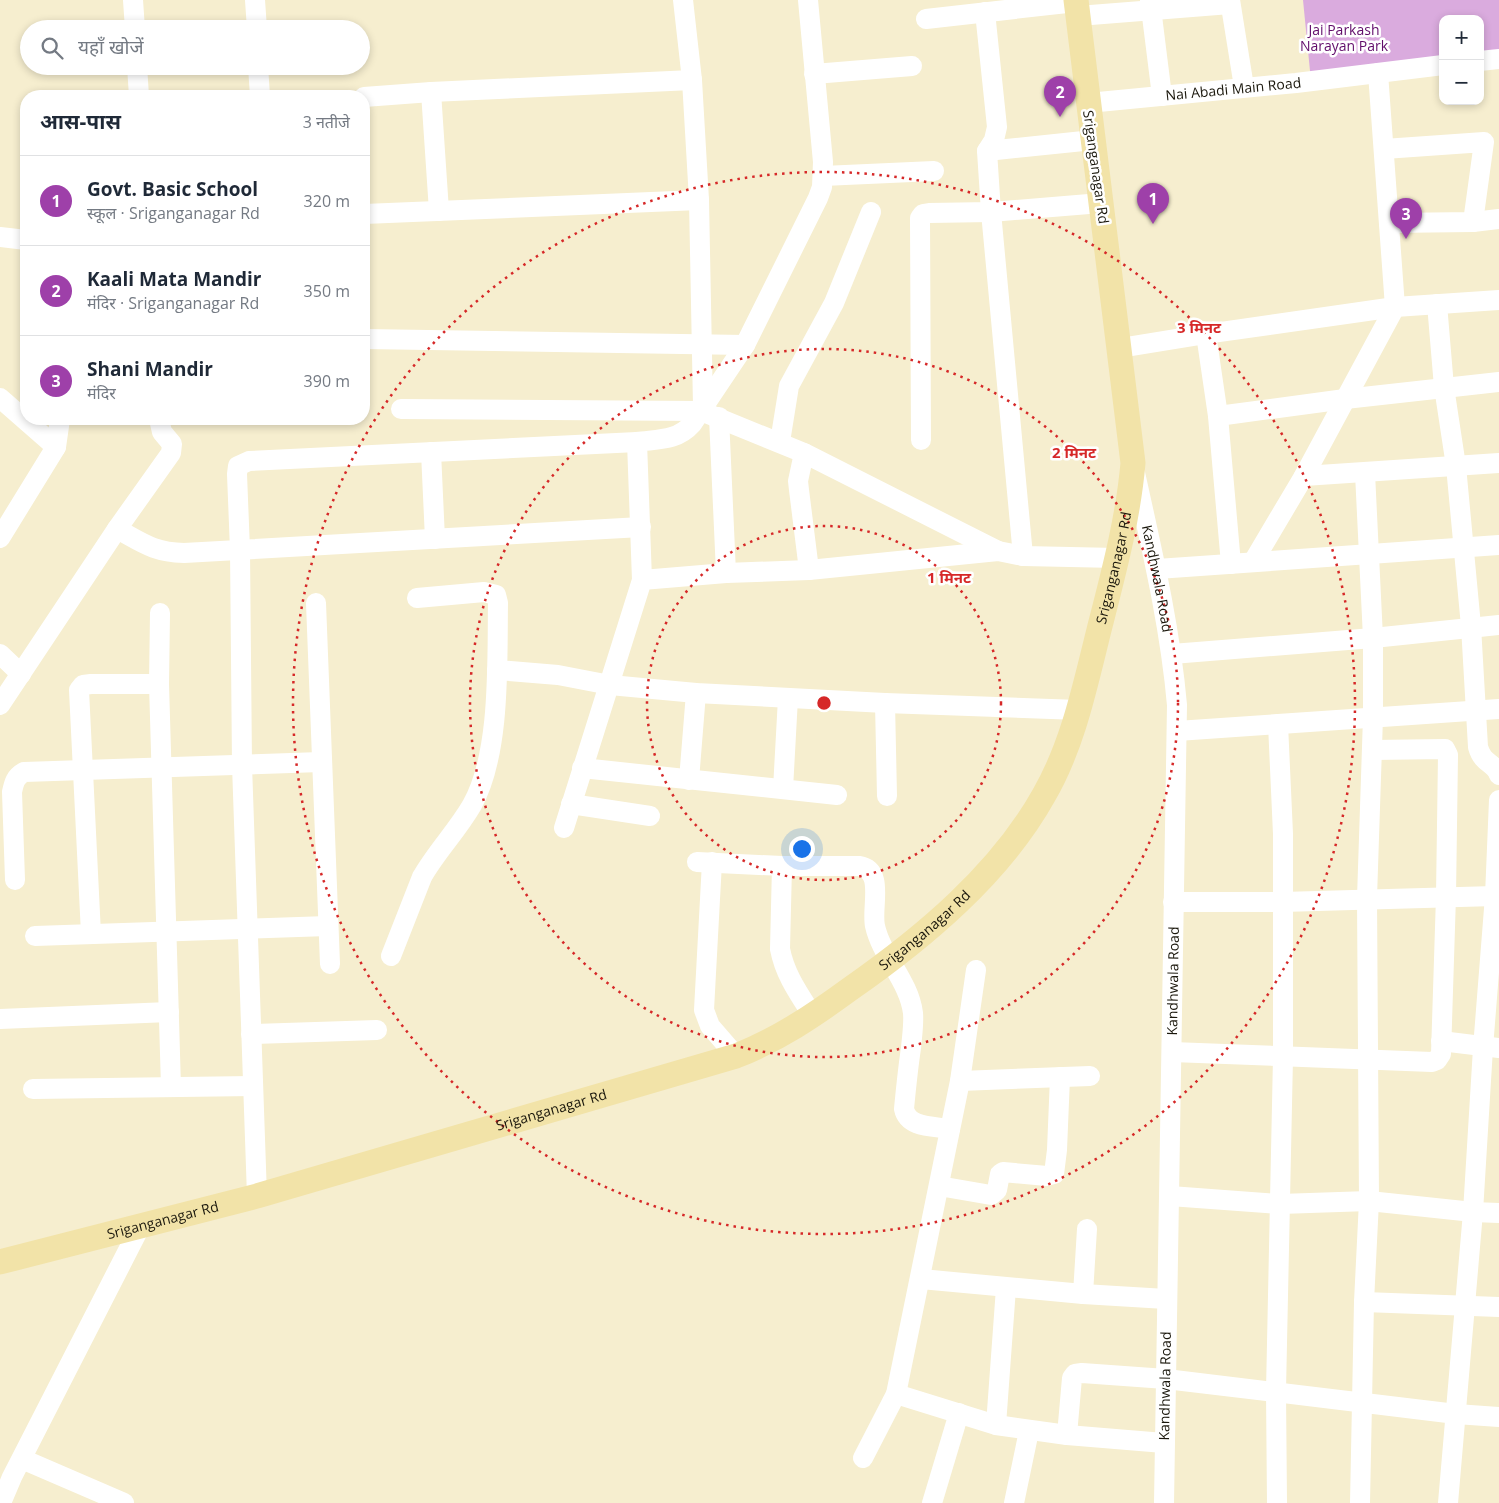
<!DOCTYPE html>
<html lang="hi">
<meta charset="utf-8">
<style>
:root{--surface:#fff;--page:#f6f6f7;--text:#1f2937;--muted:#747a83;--line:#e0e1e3;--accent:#9e40a9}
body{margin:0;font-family:"Open Sans","Noto Sans Devanagari",sans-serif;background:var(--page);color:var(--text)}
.controls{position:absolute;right:15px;top:15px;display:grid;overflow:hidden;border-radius:10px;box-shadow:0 2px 8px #0003}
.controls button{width:45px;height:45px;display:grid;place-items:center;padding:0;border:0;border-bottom:1px solid var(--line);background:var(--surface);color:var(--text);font:25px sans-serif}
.you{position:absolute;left:801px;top:848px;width:18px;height:18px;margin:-12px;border:4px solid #fff;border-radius:50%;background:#1a73e8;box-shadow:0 0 0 8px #1a73e833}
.badge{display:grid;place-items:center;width:32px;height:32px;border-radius:50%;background:var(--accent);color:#fff;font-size:16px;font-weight:700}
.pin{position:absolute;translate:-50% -41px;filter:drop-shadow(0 1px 2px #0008)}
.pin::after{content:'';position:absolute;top:26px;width:18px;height:15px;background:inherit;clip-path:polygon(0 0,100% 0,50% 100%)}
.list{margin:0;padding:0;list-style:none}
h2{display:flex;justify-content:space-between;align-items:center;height:65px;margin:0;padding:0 20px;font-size:21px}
h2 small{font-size:16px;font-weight:400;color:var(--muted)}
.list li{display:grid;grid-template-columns:32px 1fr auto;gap:15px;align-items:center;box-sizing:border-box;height:90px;padding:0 20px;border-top:1px solid var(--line)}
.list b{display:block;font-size:19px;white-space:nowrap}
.list p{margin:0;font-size:16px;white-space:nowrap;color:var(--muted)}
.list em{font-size:16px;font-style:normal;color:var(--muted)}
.icon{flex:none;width:28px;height:28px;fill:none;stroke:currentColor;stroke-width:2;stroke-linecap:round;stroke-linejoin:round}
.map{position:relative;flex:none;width:1499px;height:1503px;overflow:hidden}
.search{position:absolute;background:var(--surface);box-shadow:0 2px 8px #0003;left:20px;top:20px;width:350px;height:55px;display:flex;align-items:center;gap:12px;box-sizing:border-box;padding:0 18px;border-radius:28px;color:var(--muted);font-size:19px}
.panel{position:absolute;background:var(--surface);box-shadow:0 2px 8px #0003;left:20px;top:90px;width:350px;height:335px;border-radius:20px}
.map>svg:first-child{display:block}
</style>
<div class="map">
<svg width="1499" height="1503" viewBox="0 0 1499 1503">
<rect width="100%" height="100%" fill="#f6eecf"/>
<path fill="#daabde" d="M1303,0H1499V50L1480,53V19H1443V59L1311,81Z"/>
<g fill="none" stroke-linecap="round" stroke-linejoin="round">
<g stroke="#fff" stroke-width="20">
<path d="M133,0L135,29"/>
<path d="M255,0L257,29"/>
<path d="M683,0L692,80L699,200L703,406"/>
<path d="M1150,0L1162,96"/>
<path d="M1230,0L1244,87"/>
<path d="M985,12L997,127L994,140L987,151L991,212L1023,556"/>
<path d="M1078,16L1230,4"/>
<path d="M926,19L1076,2"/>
<path d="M1480,61L1499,59"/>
<path d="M137,66L139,96"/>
<path d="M258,66L260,96"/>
<path d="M814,74L912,66"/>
<path d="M431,92L439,211"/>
<path d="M364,97L431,92L692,80"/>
<path id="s1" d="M1088,103L1296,83L1443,65"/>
<path d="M1384,149L1484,142L1473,222"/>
<path d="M987,151L1093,140"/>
<path d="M823,176L934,171"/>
<path d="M364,214L699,200"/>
<path d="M1389,223L1473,222L1499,219"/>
<path d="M0,237L26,240"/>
<path d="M1437,304L1444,387L1456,466L1471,626L1478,747C1483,765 1495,762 1499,775"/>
<path d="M1206,334L1218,416L1231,564"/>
<path d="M364,339L745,345"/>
<path d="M1120,348L1206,334L1395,307L1499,300"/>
<path d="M0,398L56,447"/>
<path d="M401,409L701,411L804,453L998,551"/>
<path d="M1218,416L1345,399L1499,382"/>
<path d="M719,417L726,573"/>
<path d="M921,440L920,218L923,214L929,213L991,212L1101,203"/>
<path d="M780,442L789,386L834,303L871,212"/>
<path d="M431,452L435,539"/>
<path d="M804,453L798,481L799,490L809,570"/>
<path id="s2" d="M1135,473C1152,550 1170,626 1177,705L1164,1503"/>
<path d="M1304,476L1499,463"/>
<path d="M117,529C143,543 153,552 184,553L641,527"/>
<path d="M0,538L56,447L60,419"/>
<path d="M1253,562L1304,476L1395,307L1378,73"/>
<path d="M1157,569L1499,545"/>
<path d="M642,580L637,442C658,439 677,441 692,424L745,345L818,198L822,187L823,162L808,0"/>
<path d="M316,603L330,964"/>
<path d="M160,613L159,684L171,1087"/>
<path d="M0,654L21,674"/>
<path d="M1172,654L1373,638L1499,625"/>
<path d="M497,670L558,675L610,685L696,693L885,703L1079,710"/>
<path d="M885,703L887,796"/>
<path d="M0,705L117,529L171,453L172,444L162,432L159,419"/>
<path d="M1177,731L1499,709"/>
<path d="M582,768L837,795"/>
<path d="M689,780L696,693"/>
<path d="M783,789L788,698"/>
<path d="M571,804L650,816"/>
<path d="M564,828L642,580L726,573L809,570L998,551L1023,556L1117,558"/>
<path d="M697,862L782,866H859C885,870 871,907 875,926C882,957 909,981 913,1013C914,1024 912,1036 911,1048C908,1068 906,1088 904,1109C908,1128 933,1126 950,1129"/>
<path d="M712,862L704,1010L710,1026L736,1056"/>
<path d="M782,866L780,949C785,975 799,994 813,1016"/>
<path d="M15,880L12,792C14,783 15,777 24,772L321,762"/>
<path d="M1173,902H1282L1495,896"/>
<path d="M91,934L79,690L83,685L91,684H159"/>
<path d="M35,936L328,926"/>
<path d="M391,956L422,877C436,852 457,831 472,805C501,753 497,662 498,603L496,595L484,592L417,598"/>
<path d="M0,1019L169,1012"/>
<path d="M251,1034L377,1030"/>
<path d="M1441,1041L1499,1048"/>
<path d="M1172,1052L1432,1062L1437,1060L1441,1054L1446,896L1448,755L1445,749L1372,750"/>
<path d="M960,1081L1090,1076"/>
<path d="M33,1089L253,1086"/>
<path d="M939,1186L991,1195L997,1190L1000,1174L1003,1172L1047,1176L1054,1174L1057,1150L1060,1077"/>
<path d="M257,1196L242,765L240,550L237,474L238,466L249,461L637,442"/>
<path d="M1170,1196L1280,1204L1369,1201L1473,1212L1499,1213"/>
<path d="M921,1279L1083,1294L1166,1299"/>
<path d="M1083,1294L1087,1229"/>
<path d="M1364,1302L1499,1307"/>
<path d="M896,1394L996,1425L1067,1435L1164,1443"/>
<path d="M996,1425L1006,1288"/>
<path d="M1067,1435L1072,1378L1075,1374L1082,1373L1166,1379L1456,1414L1499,1417"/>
<path d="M863,1458L896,1394L960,1081L976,970"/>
<path d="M22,1459L124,1503"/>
<path d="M1,1503L12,1477L140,1227"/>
<path d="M932,1503L959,1413"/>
<path d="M1014,1503L1029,1431"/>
<path d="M1277,1503L1276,1391L1283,1057V834L1278,724"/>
<path d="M1360,1503L1364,1302L1369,1201L1367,898L1373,717V638L1365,473"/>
<path d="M1448,1503L1473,1212L1483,1048L1495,896L1499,800"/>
</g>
<path stroke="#f2e3a8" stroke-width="25" id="s3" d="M0,1262L257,1196L736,1056C779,1039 813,1016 850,989C923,938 1000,874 1044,795C1073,745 1085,686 1099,630C1113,575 1128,520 1133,463L1076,0"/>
</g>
<g fill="none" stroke="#d62828" stroke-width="2.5" stroke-dasharray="2.5 5">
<circle cx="824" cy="703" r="177"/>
<circle cx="824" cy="703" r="354"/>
<circle cx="824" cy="703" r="531"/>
</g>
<g text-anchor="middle" stroke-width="5" stroke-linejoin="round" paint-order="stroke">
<g font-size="14" fill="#610c6a" stroke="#fff">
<text x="1344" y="35">Jai Parkash<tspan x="1344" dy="16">Narayan Park</tspan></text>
</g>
<g font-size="14" fill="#1a170c" stroke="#fff">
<text dy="5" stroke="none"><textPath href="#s1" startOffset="146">Nai Abadi Main Road</textPath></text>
<text transform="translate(1096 167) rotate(82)" y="5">Sriganganagar Rd</text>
<text dy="5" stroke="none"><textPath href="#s3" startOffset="1412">Sriganganagar Rd</textPath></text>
<text dy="5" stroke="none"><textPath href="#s2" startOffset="108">Kandhwala Road</textPath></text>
<text dy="5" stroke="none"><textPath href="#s3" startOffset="992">Sriganganagar Rd</textPath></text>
<text transform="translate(1173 981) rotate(-89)" y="5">Kandhwala Road</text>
<text dy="5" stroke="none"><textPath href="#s3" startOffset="572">Sriganganagar Rd</textPath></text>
<text dy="5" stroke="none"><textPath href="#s3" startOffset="168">Sriganganagar Rd</textPath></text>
<text transform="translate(1165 1386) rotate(-89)" y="5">Kandhwala Road</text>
</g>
</g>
<circle cx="824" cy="703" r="8" fill="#d62828" stroke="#fff" stroke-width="2.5"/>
<g font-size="15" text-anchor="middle" font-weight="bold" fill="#d62828" stroke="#fff" stroke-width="5" stroke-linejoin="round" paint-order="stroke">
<text x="1199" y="333">3 मिनट</text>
<text x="1074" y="458">2 मिनट</text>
<text x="949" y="583">1 मिनट</text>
</g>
</svg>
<div class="controls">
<button>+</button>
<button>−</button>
</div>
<div class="you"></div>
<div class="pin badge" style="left:1153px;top:224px">1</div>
<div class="pin badge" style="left:1060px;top:117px">2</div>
<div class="pin badge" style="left:1406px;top:239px">3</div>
<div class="search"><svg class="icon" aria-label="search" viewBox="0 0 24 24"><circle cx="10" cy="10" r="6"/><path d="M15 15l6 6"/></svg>यहाँ खोजें</div>
<section class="panel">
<h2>आस-पास<small>3 नतीजे</small></h2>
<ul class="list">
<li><span class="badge">1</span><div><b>Govt. Basic School</b><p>स्कूल · Sriganganagar Rd</p></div><em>320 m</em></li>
<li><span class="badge">2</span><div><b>Kaali Mata Mandir</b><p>मंदिर · Sriganganagar Rd</p></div><em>350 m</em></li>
<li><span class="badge">3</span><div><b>Shani Mandir</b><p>मंदिर</p></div><em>390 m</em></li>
</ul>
</section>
</div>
